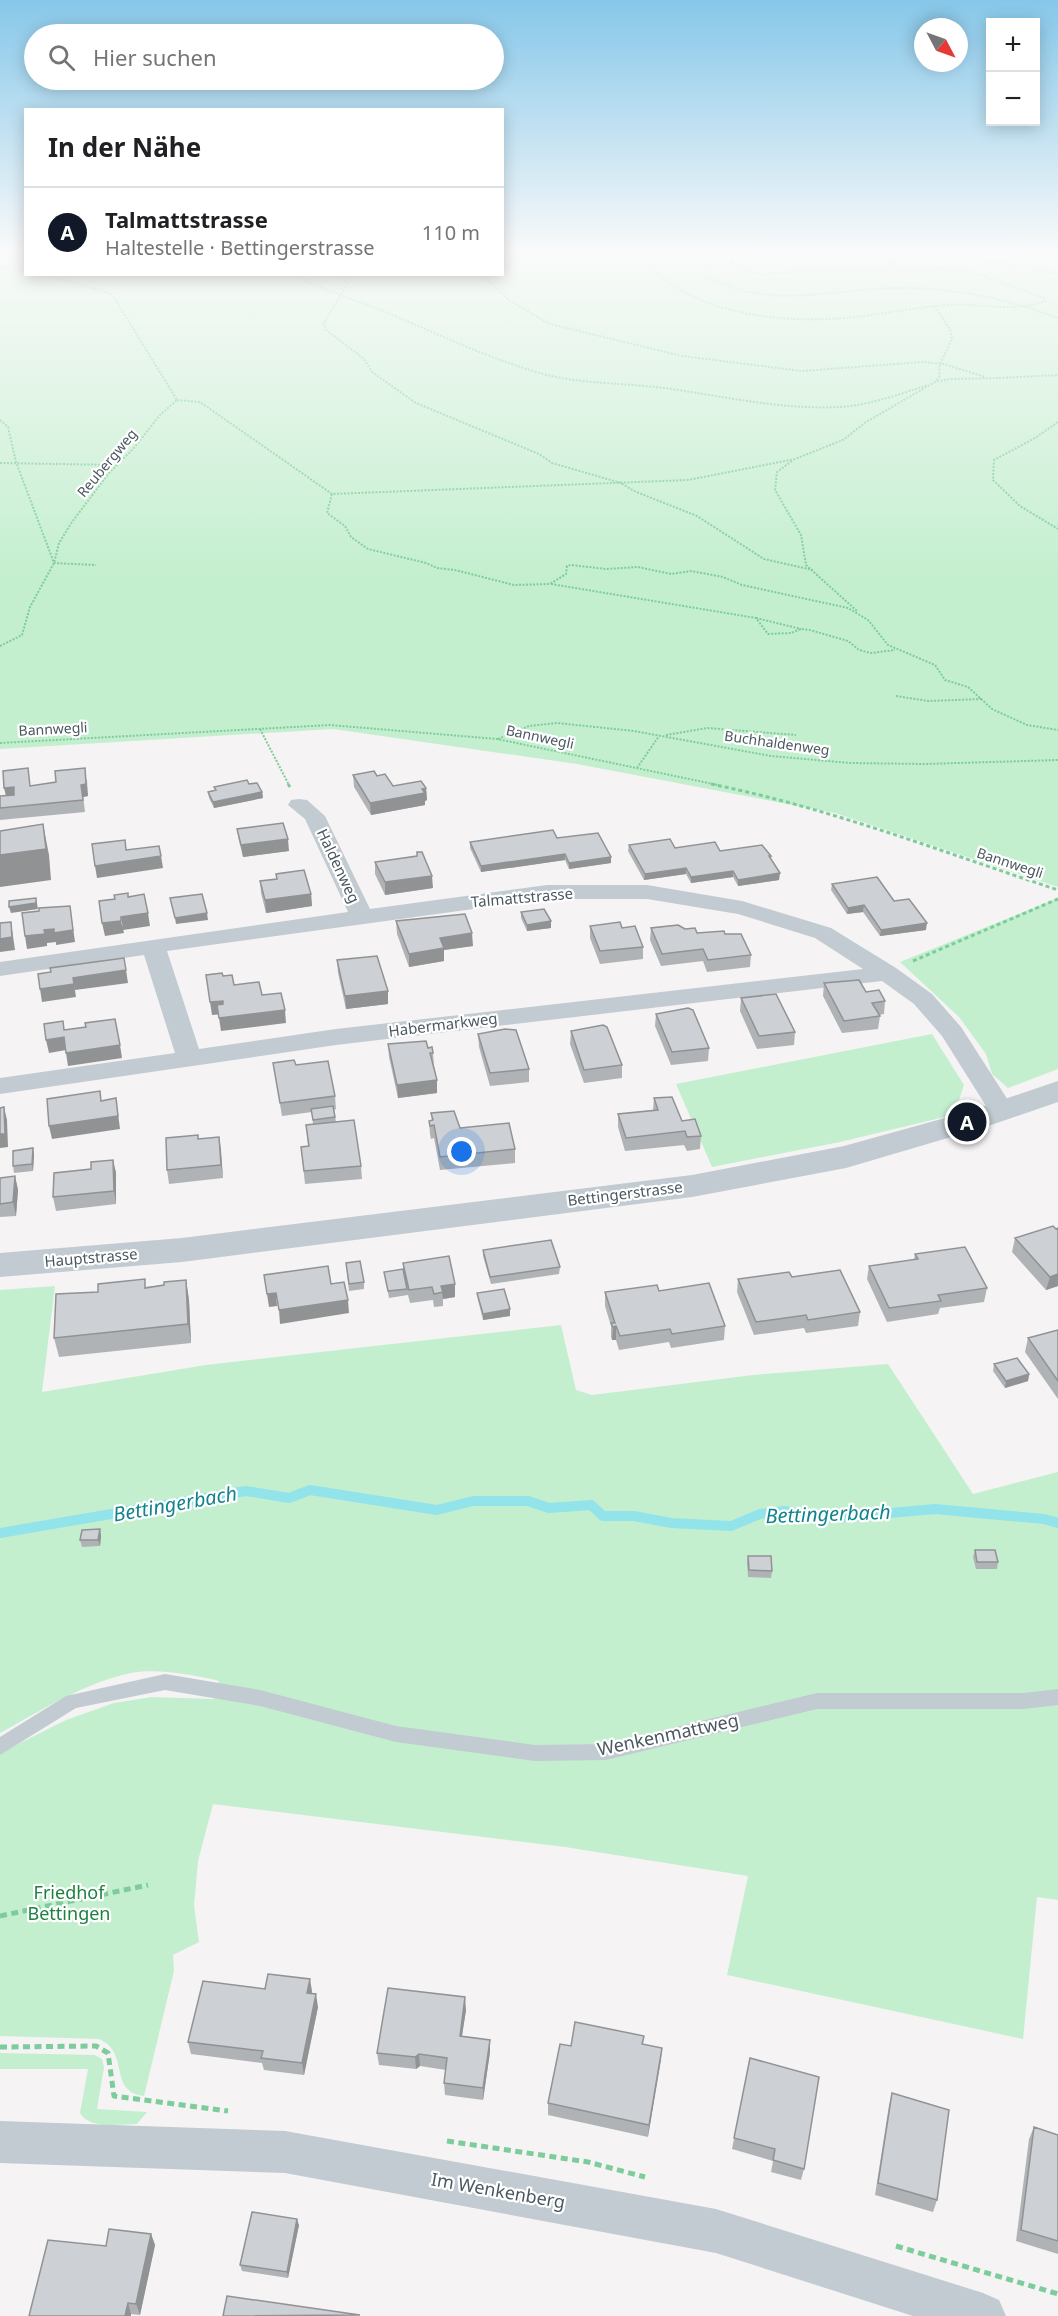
<!DOCTYPE html>
<html lang="de">
<meta charset="utf-8">
<style>
:root{--surface:#fff;--page:#f6f6f6;--text:#202124;--muted:#757577;--line:#e0e0e0;--accent:#111827}
body{margin:0;font-family:"Noto Sans",sans-serif;background:var(--page);color:var(--text)}
.controls{position:absolute;right:18px;top:18px;display:grid;overflow:hidden;border-radius:0px;box-shadow:0 3px 15px #0003}
.controls button{width:54px;height:54px;display:grid;place-items:center;padding:0;border:0;border-bottom:2px solid var(--line);background:var(--surface);color:var(--text);font:30px sans-serif}
.compass{position:absolute;left:914px;top:18px;width:54px;height:54px;border-radius:50%;background:var(--surface);box-shadow:0 3px 15px #0003;rotate:131deg}
.you{position:absolute;left:462px;top:1152px;width:21px;height:21px;margin:-15px;border:4px solid #fff;border-radius:50%;background:#1a73e8;box-shadow:0 0 0 9px #1a73e833}
.badge{display:grid;place-items:center;width:39px;height:39px;border-radius:50%;background:var(--accent);color:#fff;font-size:20px;font-weight:700}
.pin{position:absolute;translate:-50% -50%;border:3px solid #fff;box-shadow:0 2px 6px #0006}
.list{margin:0;padding:0;list-style:none}
h2{display:flex;justify-content:space-between;align-items:center;height:78px;margin:0;padding:0 24px;font-size:26px}
h2 small{font-size:20px;font-weight:400;color:var(--muted)}
.list li{display:grid;grid-template-columns:39px 1fr auto;gap:18px;align-items:center;box-sizing:border-box;height:90px;padding:0 24px;border-top:2px solid var(--line)}
.list b{display:block;font-size:22px;white-space:nowrap}
.list p{margin:0;font-size:20px;white-space:nowrap;color:var(--muted)}
.list em{font-size:20px;font-style:normal;color:var(--muted)}
.icon{flex:none;width:33px;height:33px;fill:none;stroke:currentColor;stroke-width:2;stroke-linecap:round;stroke-linejoin:round}
.map{position:relative;flex:none;width:1058px;height:2316px;overflow:hidden}
.search{position:absolute;background:var(--surface);box-shadow:0 3px 15px #0003;left:24px;top:24px;width:480px;height:66px;display:flex;align-items:center;gap:15px;box-sizing:border-box;padding:0 21px;border-radius:33px;color:var(--muted);font-size:22px}
.panel{position:absolute;background:var(--surface);box-shadow:0 3px 15px #0003;left:24px;top:108px;width:480px;height:168px;border-radius:0px}
.map>svg:first-child{display:block}
</style>
<div class="map">
<svg width="1058" height="2316" viewBox="0 0 1058 2316">
<rect width="100%" height="100%" fill="#f5f3f3"/>
<path fill="#c4efcf" d="M0,250H25L26,274H502L503,250H1040L1058,258V887L835,813L577,764L333,729L0,749Z
M1058,898V1069L1008,1088L992,1074L986,1054L959,1017L900,962Z
M932,1034L964,1085L959,1100L953,1106L957,1114L840,1142L712,1167L676,1084Z
M55,1286L42,1392L206,1365L561,1325L576,1390L592,1395L753,1375L888,1364L973,1494L1058,1472V1900L1037,1897L1023,2039L727,1975L748,1876L565,1847L213,1804L198,1861L194,1906L199,1942L173,1955L174,1971L144,2096C107,2091 131,2053 99,2039L0,2036V1753L66,1720L114,1703L152,1697L214,1699L219,1681C197,1675 152,1668 131,1673C84,1683 42,1710 0,1733V1290Z
M0,2053L95,2055L102,2059L104,2067L97,2109L147,2112L137,2124C120,2124 90,2130 80,2113L88,2069H0Z"/>
<g fill="none" stroke-linecap="round" stroke-linejoin="round">
<path stroke="#93e3ea" stroke-width="10" d="M0,1533L246,1491L289,1498L310,1490L437,1510L473,1501H528L549,1508L591,1505L603,1516H634L671,1523L731,1526L760,1514L784,1511L834,1518L935,1509L1044,1519L1058,1523"/>
<path stroke="#7dcc9b" stroke-width="2" stroke-dasharray="2 1.5" stroke-linecap="butt" d="M18,250L13,258L24,271
M659,250L652,258L651,267C699,315 779,323 845,318C880,315 914,307 949,305C981,303 1015,313 1045,301L1044,298L974,272L953,269L822,270L761,274L741,269L731,262L732,257L742,250
M739,250L712,259L703,274C766,313 836,287 905,288C958,288 1009,300 1058,318
M824,250C875,265 928,258 980,261C1006,263 1032,269 1058,273
M852,254L878,250
M0,268L23,271
M879,270L896,260
M295,274C326,293 362,301 395,316C444,337 491,359 543,374C582,384 624,383 664,388C723,396 781,410 840,407C870,405 900,394 928,385
M342,274L347,284L324,323L326,330L364,359L372,372L416,403L539,454L552,463L621,483L634,491L697,516L764,559L813,570
M481,274L510,301L550,324L682,356L802,371L922,362L944,364L985,377
M935,306L950,330L952,339L940,364L939,377L935,382
M999,378L1058,375
M177,400L200,402L332,494L688,480L795,459L843,440L866,422L935,382L951,379L1000,378
M0,420L8,427L16,462L54,563L96,565
M1058,422L1035,438L994,460L993,480L1020,506L1058,529
M792,461L777,472L775,490L801,535L806,565L857,611
M0,463L116,465
M332,494L327,513L345,526L351,537L368,549L426,563L437,568L455,570L514,585L550,584L566,574L567,566L571,565L606,569L638,567L671,574L691,571L723,577L742,585L848,608L868,620L888,645L935,665L945,680L968,687L992,709L1027,725L1058,730
M551,584L756,618L768,634L791,633L801,629L810,630L848,641L859,650L871,653L895,650
M756,618L801,629
M0,646L22,635L30,607L54,563L59,543L72,522L109,473L134,448L160,415L177,400L112,294L44,274
M896,696L928,701L982,699
M260,729L289,785
M666,735L707,728L796,735
M498,739L529,726L557,723L634,731L771,756L850,763L925,764L1058,760
M0,743L330,725L497,739L718,785
M637,768L659,736"/>
<path stroke="#7dcc9b" stroke-width="3" stroke-dasharray="4 3" stroke-linecap="butt" d="M288,784L290,787
M711,784C829,808 943,852 1058,890
M913,961L1058,899"/>
<path stroke="#7dcc9b" stroke-width="5" stroke-dasharray="7 4.5" stroke-linecap="butt" d="M0,1916L148,1885
M0,2047L96,2046L108,2053L114,2096L228,2111
M447,2141L588,2162L645,2177
M896,2246L1058,2294"/>
<path fill="#c1cbd1" fill-rule="evenodd" d="M165,1674L260,1690L396,1726L535,1745L606,1744L817,1693H1023L1058,1689V1705L1023,1709H817L606,1760L535,1761L396,1742L260,1706L165,1690L76,1708L0,1755V1737L66,1696Z"/>
<path fill="#c1cbd1" fill-rule="evenodd" d="M299,799L307,800L325,816L370,909L547,885H647L742,901L831,928L896,968L932,994L961,1027L1015,1111L1011,1117L1002,1119L993,1117L942,1036L914,1004L882,981L336,1045L0,1094V1078L175,1053L144,955L0,976V962L348,912L305,819L288,805L291,800ZM547,899H647L738,914L815,938L863,969L336,1029L199,1049L167,951Z
M0,2121L285,2131L716,2209L983,2293L999,2300L1006,2316H913L716,2253L285,2173L0,2163Z"/>
<path fill="#c1cbd1" fill-rule="evenodd" d="M1058,1081V1102L985,1127L846,1168L692,1197L182,1262L0,1277V1253L182,1238L692,1175L844,1146L963,1113Z"/>
</g>
<path fill="#b0b3b6" d="M353,775L377,776L393,786L426,788L427,800L425,801V805L371,815L354,787Z
M87,780L88,796L83,797L85,812L0,820V796H6L31,786Z
M249,784L262,792L263,798L214,808L209,798L208,792L215,791L214,787Z
M237,829L289,851L243,857L239,841Z
M557,838L611,863L569,869L565,860L481,872L470,848V842Z
M629,845L720,851L771,856V860L779,880L738,886L733,877L691,883L686,874L644,880L628,851Z
M417,856L433,888L385,895L375,874V862Z
M276,874L311,894L312,906L266,913L261,893L260,881L276,879Z
M832,884L894,901L926,930L880,936L863,912L847,914L831,890Z
M521,912L551,921V928L527,931L521,918Z
M396,921L473,946L444,950V961L409,967L397,934Z
M590,926L622,928L643,947V959L600,964L590,938Z
M651,928L685,929L697,933L725,934L751,955L750,967L707,972L703,961L661,966L650,940Z
M337,960L388,1004L346,1009L338,973Z
M824,983L866,992L885,1001L884,1014L879,1015L880,1016L878,1029L842,1033L823,996Z
M741,998L795,1032L794,1045L757,1049L740,1011Z
M656,1014L709,1048L708,1061L671,1065L655,1026Z
M571,1031L622,1065V1078L584,1083L570,1044Z
M478,1034L529,1069V1082L490,1086L479,1047Z
M388,1044L428,1048L433,1053L434,1066L437,1080V1093L398,1098L389,1057Z
M273,1063L296,1065L335,1096L336,1109L334,1110L336,1122L361,1166L362,1179L305,1184L301,1147L308,1146L306,1125L313,1124L312,1112L282,1116Z
M654,1098L701,1136L700,1149L687,1151L684,1145L625,1151L618,1127V1114L653,1110Z
M431,1113L460,1128L515,1149V1163L440,1170L434,1138L431,1139L430,1134L429,1121H432Z
M219,1137L223,1178L169,1184L167,1170L199,1139Z
M33,1148L34,1155L33,1171L14,1173L13,1166Z
M113,1160L116,1173V1204L56,1211L53,1197L91,1169Z
M15,1176L18,1190L16,1216L0,1217V1178Z
M1058,1228V1286L1046,1290L1012,1252L1015,1238Z
M483,1250L560,1267L559,1274L491,1284L483,1256Z
M915,1254L987,1288L984,1302L940,1308L938,1314L887,1322L867,1279L869,1266L914,1260Z
M346,1263L364,1282V1289L349,1291Z
M403,1263L455,1284V1297L443,1299V1306L434,1307L433,1300L410,1303L408,1295L389,1298L384,1272L403,1269Z
M792,1277L860,1312L858,1326L806,1333L804,1328L754,1335L737,1292L738,1279Z
M186,1280L189,1300L191,1343L59,1357L54,1338L98,1292L164,1285Z
M659,1291L725,1326L724,1340L671,1348L669,1342L619,1350L616,1340H612L611,1337V1326L605,1306V1292Z
M477,1293L510,1316L483,1320L478,1300Z
M1058,1330V1399L1025,1352L1028,1338Z
M994,1364L1029,1374L1028,1381L1005,1388L993,1371Z
M100,1529L101,1536L100,1546L82,1547L80,1540Z
M975,1550L998,1562L997,1569H976L973,1557Z
M748,1556L772,1571L771,1578L748,1577L747,1563Z
M265,1989L312,1991V1994L318,2007L304,2075L264,2070L262,2063L191,2054L188,2042Z
M466,2010L462,2036L490,2052L483,2100L445,2095L444,2083L446,2070L420,2066L416,2069L379,2065L377,2053Z
M644,2036L643,2044L662,2048L648,2137L548,2115V2103L571,2046Z
M750,2058L804,2169L801,2180L771,2172L773,2161L732,2149Z
M892,2093L937,2200L933,2212L875,2195L889,2105Z
M1034,2127L1058,2135V2254L1016,2241L1029,2139Z
M299,2225L288,2278L242,2271L240,2265Z
M151,2234L155,2245L140,2315L131,2314V2316H29L106,2246Z"/>
<path fill="#909294" d="M85,768L88,796L83,797L85,812L81,785Z
M14,787L16,799L7,800L4,788Z
M426,788L427,800L425,801V805L371,815L370,803Z
M262,792L263,798L214,808L213,802Z
M43,824L49,855L51,880L0,887V855Z
M288,839L289,851L243,857L241,845Z
M565,854V860L481,872V866Z
M161,856L163,868L97,878L95,866Z
M611,857V863L569,869V863Z
M686,868V874L644,880L645,874Z
M733,871V877L691,883V877Z
M780,873L779,880L738,886V880Z
M432,876L433,888L385,895V882Z
M311,894L312,906L266,913L265,900Z
M36,898L38,909L11,913L9,907Z
M864,905L863,912L847,914L848,908Z
M70,906L75,942L56,945V942L47,943V946L27,949L25,936L44,930Z
M148,913L150,926L123,930L121,917Z
M207,913L208,920L176,924L175,918Z
M121,921L124,933L105,936L102,923Z
M551,921V928L527,931V925Z
M11,922L15,950L0,952V939Z
M927,923L926,930L880,936L881,930Z
M472,933L473,946L444,950V961L409,967V954L440,938Z
M126,970L128,983L75,990L73,978Z
M74,984L76,997L42,1002L40,989Z
M388,991V1004L346,1009L345,996Z
M223,1001L224,1014L212,1015L210,1002Z
M285,1010L286,1023L221,1031L219,1018Z
M64,1037L66,1050L49,1053L46,1040Z
M120,1045L122,1058L68,1066L66,1053Z
M437,1080V1093L398,1098L397,1085Z
M116,1098L120,1129L52,1139L49,1126Z
M4,1107L7,1120L8,1147L0,1148V1134Z
M219,1137L221,1150L223,1178L221,1165Z
M33,1148L34,1155L33,1171L32,1164Z
M113,1160L116,1173V1204L114,1191Z
M15,1176L18,1190L16,1216L13,1202Z
M1058,1274V1286L1046,1290L1050,1277Z
M186,1280L189,1300L191,1343L188,1324Z
M455,1284V1297L443,1299L441,1286Z
M276,1293L277,1306L269,1307L267,1294Z
M348,1300L349,1313L280,1324L279,1310Z
M510,1309V1316L483,1320V1314Z
M616,1326V1340H612L613,1327Z
M1029,1374L1028,1381L1005,1388L1006,1381Z
M100,1529L101,1536L100,1546L98,1540Z
M310,1979L312,1991L309,2006L307,1993Z
M316,1994L318,2007L304,2075L302,2063Z
M465,1997L466,2010L460,2048V2036Z
M490,2040V2052L483,2100V2088Z
M662,2048L661,2060L648,2137L649,2125Z
M419,2054L420,2066L416,2069L415,2057Z
M297,2219L299,2225L288,2278L287,2272Z
M151,2234L155,2245L140,2315L136,2304Z
M128,2303L131,2314V2316H125Z"/>
<path fill="#cdd0d4" stroke="#909294" stroke-width="1.5" d="M28,768L30,786L56,782L55,771L85,768L86,784L81,785L83,800L0,808V796L14,795V787L4,788L3,771Z
M374,771L377,776L385,774L393,786L421,781L426,788L422,789L425,793L370,803L353,775Z
M247,780L249,784L257,783L262,792L213,802L208,792L216,790L214,787Z
M283,823L288,839L241,845L237,829Z
M43,824L46,849L0,855V831Z
M553,830L557,838L598,833L611,857L569,863L565,854L481,866L470,842Z
M670,839L675,848L715,842L720,851L762,845L771,856H769L780,873L738,880L733,871L691,877L686,868L645,874L629,845Z
M125,840L126,850L159,846L161,856L95,866L92,844Z
M417,852H422L432,876L385,882L375,862L417,856Z
M304,870L311,894L265,900L260,881L277,879L276,874Z
M877,877L894,901L909,899L927,923L881,930L864,905L848,908L832,884Z
M128,893V897L144,894L148,913L121,917V921L102,923L99,901L115,899L114,895Z
M202,894L207,913L175,918L170,898Z
M36,898V903L9,907V901Z
M70,906L73,930L54,933V929L44,930L45,934L25,936L22,913L39,911V908Z
M544,909L551,921L527,925L521,912Z
M465,914L472,933L440,938L444,948L409,954L396,921Z
M11,922L12,937L0,939V923Z
M620,922L622,928L635,926L643,947L600,951L590,926Z
M678,925L685,929L695,928L697,933L724,931L725,934H741L751,955L708,960L703,949L662,954L651,928Z
M377,956L388,991L345,996L337,960Z
M124,958L126,970L73,978L74,984L40,989L38,974L51,972L50,968Z
M222,973L223,976L232,975L234,985L259,982L262,995L281,993L285,1010L219,1018L217,1005L223,1004V1001L210,1002L206,975Z
M859,980L866,992L879,990L885,1001L872,1003L880,1016L844,1021L824,983Z
M776,994L795,1032L759,1036L741,998Z
M688,1008L693,1010L709,1048L672,1052L656,1014Z
M115,1019L120,1045L66,1053L64,1037L46,1040L44,1024L63,1021L64,1030L86,1027L85,1023Z
M603,1025L607,1027L622,1065L584,1070L571,1031Z
M505,1029L516,1030L529,1069L490,1073L478,1034Z
M426,1041L428,1048L432,1047L433,1053H430L437,1080L397,1085L388,1044Z
M294,1060L296,1065L328,1061L335,1096L280,1103L273,1063Z
M100,1091L101,1101L116,1098L118,1116L49,1126L47,1099Z
M672,1097L682,1121L695,1119L701,1136L687,1137L685,1131L626,1138L618,1114L658,1110L654,1098Z
M333,1106L335,1117L313,1120L311,1109Z
M4,1107L5,1134H0V1108Z
M454,1111L460,1128L509,1123L515,1149L440,1157L434,1125L430,1126L429,1121L433,1120L431,1113Z
M354,1120L361,1166L304,1171L301,1147L309,1146L306,1125Z
M198,1135V1139L219,1137L221,1165L167,1170L166,1138Z
M33,1148L32,1164L13,1166V1151Z
M113,1160L114,1191L53,1197L54,1173L91,1169V1162Z
M15,1176L13,1202L0,1204V1178Z
M1053,1226L1056,1229L1058,1228V1274L1050,1277L1015,1238Z
M551,1240L560,1267L490,1277L483,1250Z
M965,1247L987,1288L938,1295L941,1301L889,1308L869,1266L918,1259L915,1254Z
M449,1256L455,1284L441,1286L443,1292L434,1294L432,1287L409,1290L403,1263Z
M360,1261L364,1282L349,1284L346,1263Z
M328,1266L331,1284L344,1282L348,1300L279,1310L276,1293L267,1294L264,1275Z
M403,1269L407,1289L388,1291L384,1272Z
M840,1270L860,1312L808,1320L806,1315L756,1322L738,1279L789,1272L792,1277Z
M145,1279V1288L164,1285V1282L186,1280L188,1324L54,1338L56,1294L98,1292V1284Z
M709,1283L725,1326L672,1334L670,1329L620,1336L616,1326L613,1327L611,1323H615L605,1292L657,1285L659,1291Z
M504,1289L510,1309L483,1314L477,1293Z
M1058,1330V1381L1028,1338Z
M1017,1358L1029,1374L1006,1381L994,1364Z
M100,1529L98,1540H80L82,1530Z
M975,1550H995L998,1562H977Z
M748,1556H771L772,1571L749,1570Z
M268,1974L310,1979L307,1993L316,1994L302,2063L261,2058L263,2051L188,2042L203,1981L265,1989Z
M388,1988L465,1997L460,2036L490,2040L483,2088L444,2083L447,2058L419,2054L415,2057L377,2053Z
M575,2022L644,2036L642,2044L662,2048L649,2125L548,2103L560,2044L571,2046Z
M750,2058L819,2077L804,2169L773,2160L775,2149L734,2138Z
M892,2093L949,2110L937,2200L878,2183Z
M1034,2127L1058,2135V2241L1021,2230Z
M252,2212L297,2219L287,2272L240,2265Z
M109,2229L151,2234L136,2304L128,2303L125,2316H29L48,2240L106,2246Z
M227,2296L360,2315L223,2316Z"/>
<linearGradient id="sky" x2="0" y2="1"><stop stop-color="#86c7e9"/><stop offset="0.44" stop-color="#fafafa"/><stop offset="1" stop-color="#fafafa" stop-opacity="0"/></linearGradient>
<rect width="1058" height="574" fill="url(#sky)"/>
<g text-anchor="middle" stroke-width="4.5" stroke-linejoin="round" paint-order="stroke">
<g font-size="14" fill="#4b5860" stroke="#fff">
<text transform="translate(107 463) rotate(-50)" y="5">Reubergweg</text>
<text transform="translate(53 729) rotate(-3)" y="5">Bannwegli</text>
<text transform="translate(540 737) rotate(12)" y="5">Bannwegli</text>
<text transform="translate(777 743) rotate(8)" y="5">Buchhaldenweg</text>
<text transform="translate(1010 863) rotate(18)" y="5">Bannwegli</text>
</g>
<g font-size="15" fill="#4b5860" stroke="#fff">
<text transform="translate(338 866) rotate(65)" y="5">Haldenweg</text>
<text transform="translate(522 898) rotate(-5)" y="5">Talmattstrasse</text>
<text transform="translate(443 1025) rotate(-7)" y="5">Habermarkweg</text>
<text transform="translate(625 1194) rotate(-7)" y="5">Bettingerstrasse</text>
<text transform="translate(91 1258) rotate(-5)" y="5">Hauptstrasse</text>
</g>
<g font-size="18" fill="#4b5860" stroke="#fff">
<text transform="translate(668 1735) rotate(-12)" y="6">Wenkenmattweg</text>
<text transform="translate(498 2191) rotate(10)" y="6">Im Wenkenberg</text>
</g>
<g font-size="18" fill="#1c8141" stroke="#fff">
<text x="69" y="1899">Friedhof<tspan x="69" dy="21">Bettingen</tspan></text>
</g>
<g font-size="20" font-style="italic" fill="#12838c" stroke="#fff">
<text transform="translate(175 1504) rotate(-10)" y="7">Bettingerbach</text>
<text transform="translate(828 1514) rotate(-2)" y="7">Bettingerbach</text>
</g>
</g>
</svg>
<div class="controls">
<button>+</button>
<button>−</button>
</div>
<svg class="compass" viewBox="-18 -18 36 36"><path d="M0-13l5 13h-10z" fill="#e53935"/><path d="M0 13l5-13h-10z" fill="#757577"/></svg>
<div class="you"></div>
<div class="pin badge" style="left:967px;top:1122px">A</div>
<div class="search"><svg class="icon" aria-label="search" viewBox="0 0 24 24"><circle cx="10" cy="10" r="6"/><path d="M15 15l6 6"/></svg>Hier suchen</div>
<section class="panel">
<h2>In der Nähe<small></small></h2>
<ul class="list">
<li><span class="badge">A</span><div><b>Talmattstrasse</b><p>Haltestelle · Bettingerstrasse</p></div><em>110 m</em></li>
</ul>
</section>
</div>
